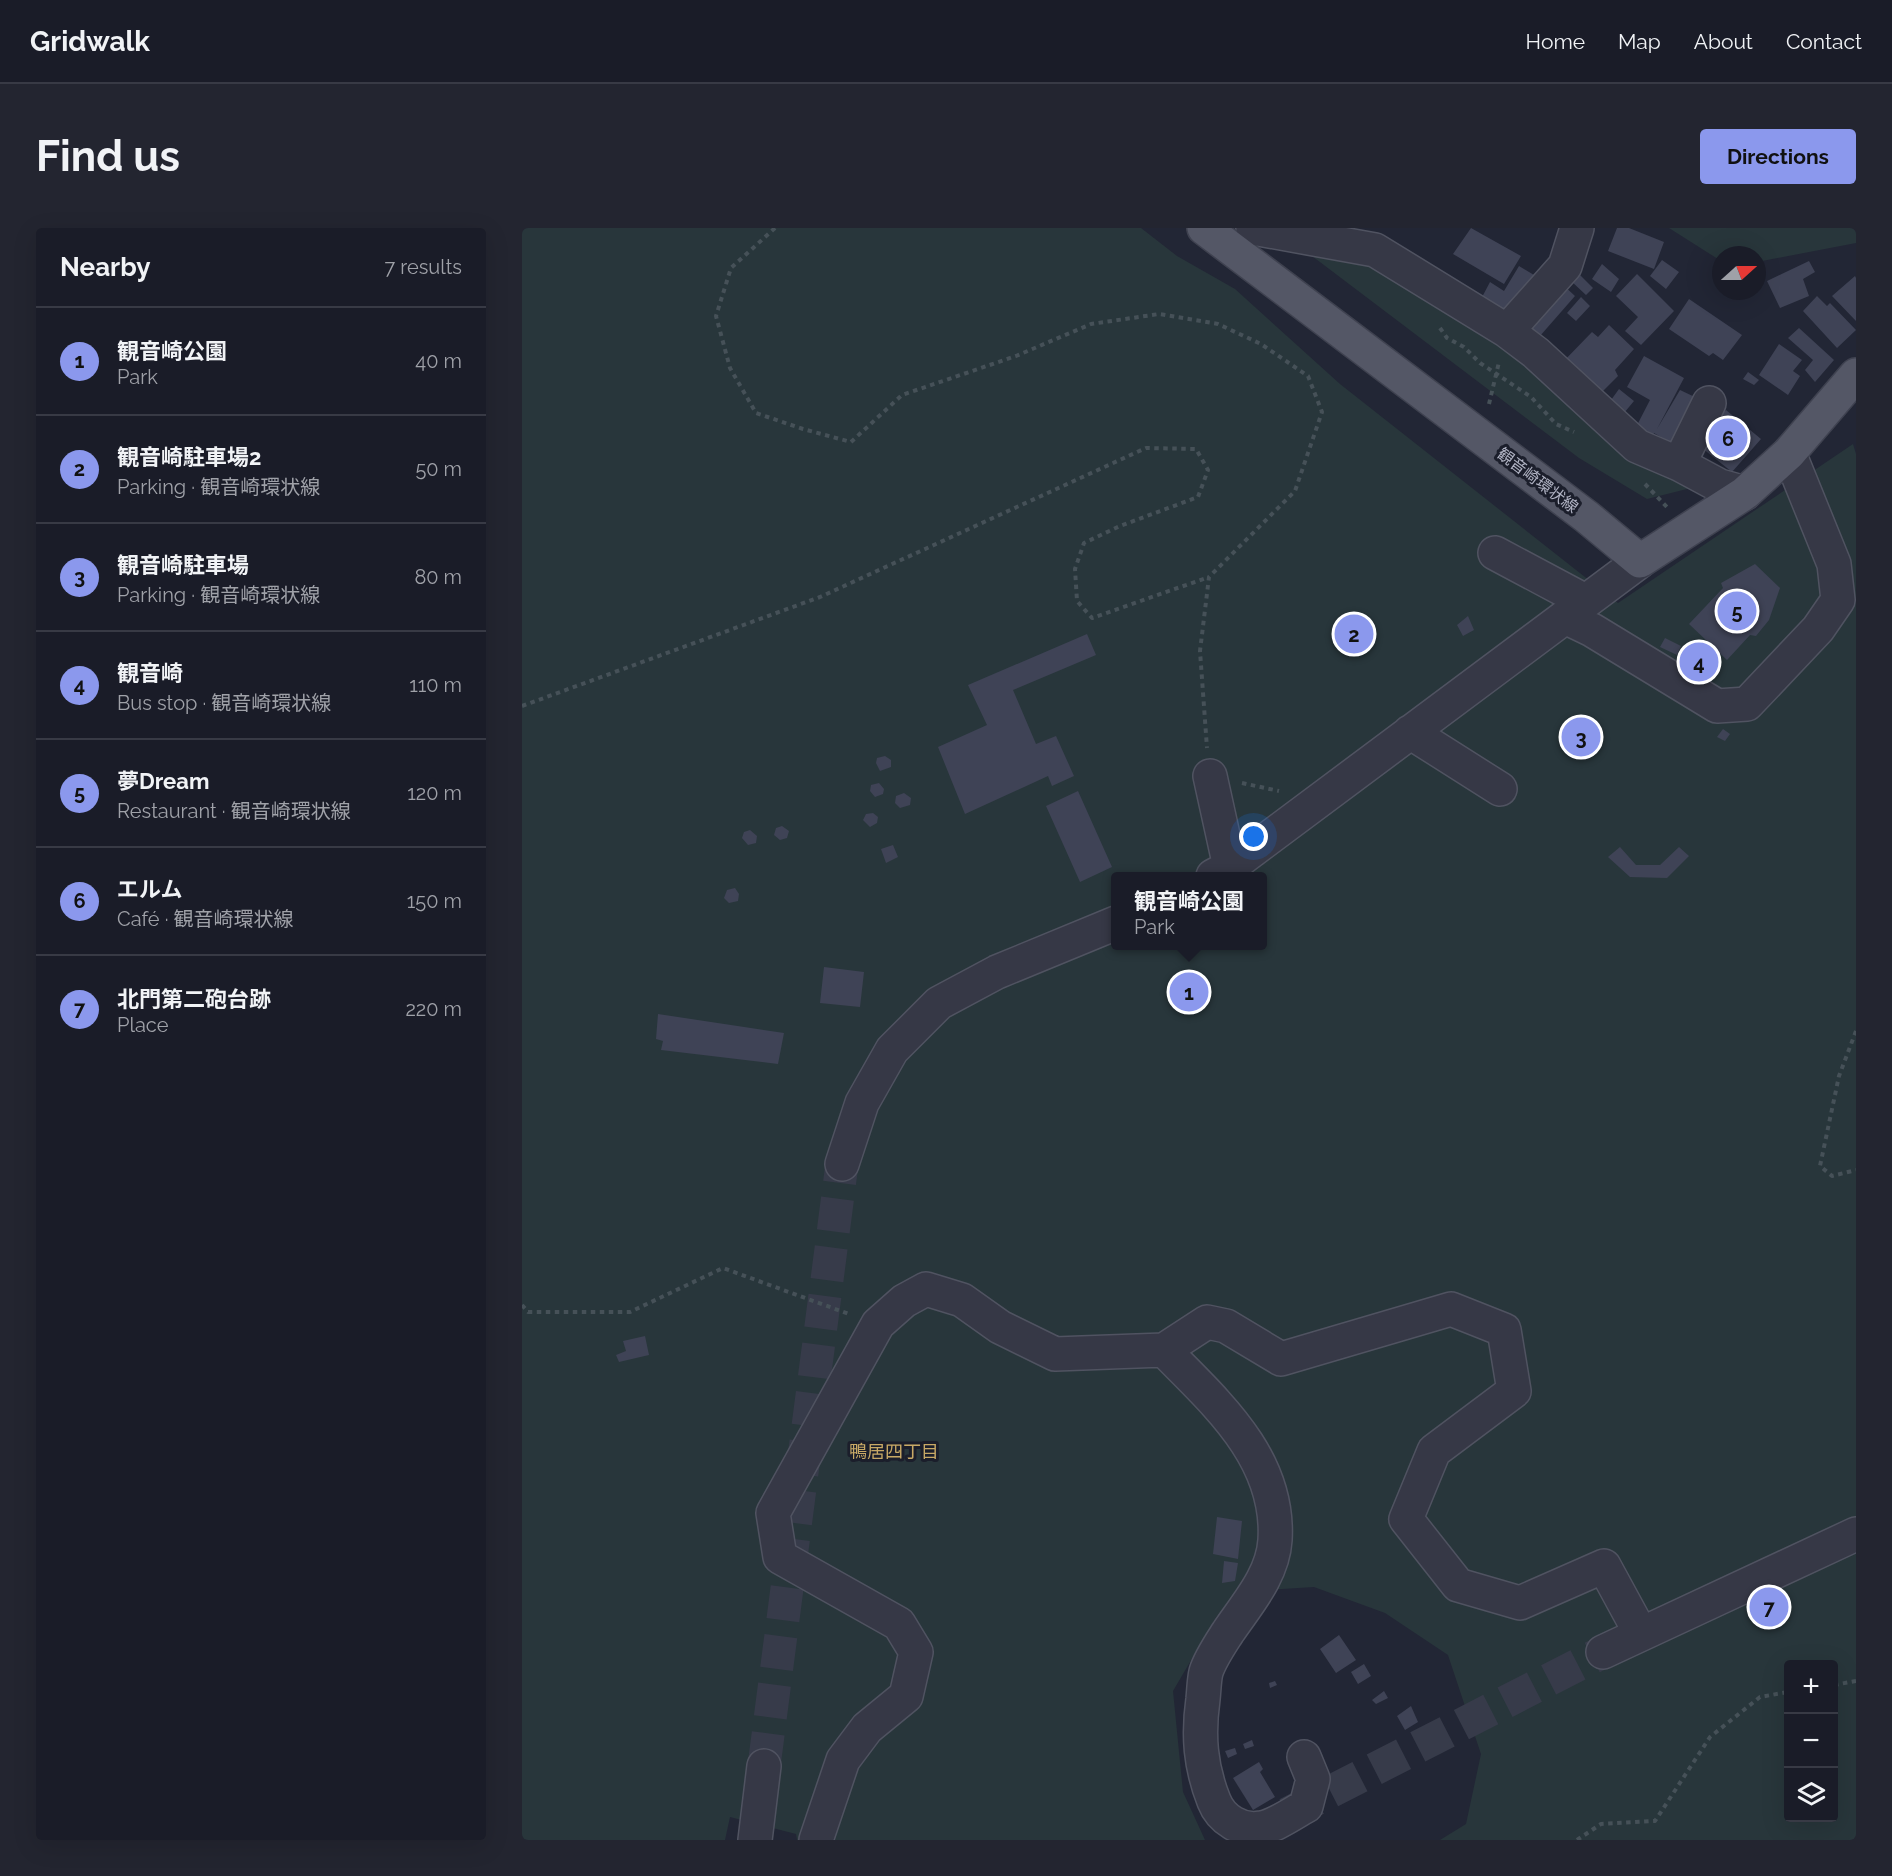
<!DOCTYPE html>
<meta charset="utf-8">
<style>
:root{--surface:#1a1c28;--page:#232530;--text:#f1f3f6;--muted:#9fa1a8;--line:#383a45;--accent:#8b98ed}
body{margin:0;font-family:Raleway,"Noto Sans JP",sans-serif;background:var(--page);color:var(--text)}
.controls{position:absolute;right:18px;bottom:18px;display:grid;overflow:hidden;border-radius:6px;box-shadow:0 6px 24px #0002}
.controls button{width:54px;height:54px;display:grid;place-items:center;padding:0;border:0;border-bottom:2px solid var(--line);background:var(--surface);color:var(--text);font:30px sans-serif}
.compass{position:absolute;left:1190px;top:18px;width:54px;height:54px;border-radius:50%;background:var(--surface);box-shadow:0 6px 24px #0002;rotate:69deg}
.you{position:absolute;left:732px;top:609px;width:21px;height:21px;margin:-15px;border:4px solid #fff;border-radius:50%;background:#1a73e8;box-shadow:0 0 0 9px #1a73e833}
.badge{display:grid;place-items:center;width:39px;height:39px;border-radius:50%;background:var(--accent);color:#111;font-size:20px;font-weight:700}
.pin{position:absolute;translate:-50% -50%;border:3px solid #fff;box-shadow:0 2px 6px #0006}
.popup{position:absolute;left:589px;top:644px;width:156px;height:78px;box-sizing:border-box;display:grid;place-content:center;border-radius:6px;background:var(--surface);filter:drop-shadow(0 2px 4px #0005);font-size:20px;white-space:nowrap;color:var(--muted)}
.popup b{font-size:22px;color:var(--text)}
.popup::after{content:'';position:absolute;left:50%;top:100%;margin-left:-12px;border:12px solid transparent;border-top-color:var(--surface)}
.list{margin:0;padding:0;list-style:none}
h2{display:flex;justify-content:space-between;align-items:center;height:78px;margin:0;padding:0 24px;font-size:26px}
h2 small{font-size:20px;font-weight:400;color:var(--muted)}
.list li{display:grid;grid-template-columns:39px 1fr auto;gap:18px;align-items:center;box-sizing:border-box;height:108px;padding:0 24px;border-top:2px solid var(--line)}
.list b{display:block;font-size:22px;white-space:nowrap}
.list p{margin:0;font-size:20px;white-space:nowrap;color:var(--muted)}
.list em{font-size:20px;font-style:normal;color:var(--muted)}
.icon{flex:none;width:33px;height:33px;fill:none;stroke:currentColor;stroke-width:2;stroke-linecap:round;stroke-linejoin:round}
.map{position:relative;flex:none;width:1334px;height:1612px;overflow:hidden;border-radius:6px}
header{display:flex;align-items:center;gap:36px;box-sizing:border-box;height:84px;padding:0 30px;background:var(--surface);border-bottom:2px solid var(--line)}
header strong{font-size:28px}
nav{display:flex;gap:33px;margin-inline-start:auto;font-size:21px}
.intro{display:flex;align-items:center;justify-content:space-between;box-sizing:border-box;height:144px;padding:0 36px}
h1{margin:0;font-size:42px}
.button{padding:15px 27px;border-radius:6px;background:var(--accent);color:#111;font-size:21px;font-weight:700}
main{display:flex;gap:36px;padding:0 36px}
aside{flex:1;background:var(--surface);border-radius:6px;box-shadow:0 6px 24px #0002}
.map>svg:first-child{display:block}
</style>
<header>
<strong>Gridwalk</strong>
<nav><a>Home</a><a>Map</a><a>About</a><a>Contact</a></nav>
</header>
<div class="intro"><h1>Find us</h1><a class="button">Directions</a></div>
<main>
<aside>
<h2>Nearby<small>7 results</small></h2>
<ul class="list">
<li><span class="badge">1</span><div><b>観音崎公園</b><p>Park</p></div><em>40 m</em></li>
<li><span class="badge">2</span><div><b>観音崎駐車場2</b><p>Parking · 観音崎環状線</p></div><em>50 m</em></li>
<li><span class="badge">3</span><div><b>観音崎駐車場</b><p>Parking · 観音崎環状線</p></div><em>80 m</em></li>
<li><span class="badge">4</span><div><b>観音崎</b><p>Bus stop · 観音崎環状線</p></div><em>110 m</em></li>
<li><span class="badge">5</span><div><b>夢Dream</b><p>Restaurant · 観音崎環状線</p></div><em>120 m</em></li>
<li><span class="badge">6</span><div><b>エルム</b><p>Café · 観音崎環状線</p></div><em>150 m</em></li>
<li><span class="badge">7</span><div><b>北門第二砲台跡</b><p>Place</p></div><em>220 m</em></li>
</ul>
</aside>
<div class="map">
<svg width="1334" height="1612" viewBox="0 0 1334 1612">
<rect width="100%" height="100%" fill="#222635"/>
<path fill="#28363b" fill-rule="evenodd" d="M0,0H619L655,28L713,61L818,156L1096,375L1331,216L1334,226V1612H918L944,1596L959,1526L926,1427L863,1385L792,1359L744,1362L695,1388L651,1463L661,1564L683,1612H275L274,1606L208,1589L203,1612H0ZM594,648H740V718H594ZM1266,1436H1312V1590H1266Z
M1147,0H1334V15L1235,34V27H1199V33Z
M790,28L851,29L991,121L1169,260L1125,271L1057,230Z"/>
<path fill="#3f4356" d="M949,0L999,28L982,56L931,26Z
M1095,0H1107L1142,14L1132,41L1086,23Z
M1140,32L1157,44L1144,61L1128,48Z
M1287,33L1293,44L1281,51L1287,68L1258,80L1245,53Z
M1080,36L1097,51L1089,64L1070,51Z
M997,38L1012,47L985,90L958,73L968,54L982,63Z
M1055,44L1071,60L1064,67L1049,53Z
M1115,46L1152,83L1119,117L1103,103L1116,89L1094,68Z
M1333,48L1334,50V93L1310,68Z
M1039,55L1053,68L1018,108L1002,94Z
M1295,68L1305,78L1308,75L1334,102L1315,120L1281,83Z
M1059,69L1068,78L1054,93L1045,85Z
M1167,71L1220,107L1201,132L1191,125L1187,128L1147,101Z
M1087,97L1112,121L1093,142L1096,148L1074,170L1038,137L1070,104L1076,109Z
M1277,100L1312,132L1293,154L1283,142L1291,132L1266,110Z
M1257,116L1280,132L1271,143L1278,148L1266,167L1237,147Z
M1122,128L1162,150L1135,201L1158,162L1177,171L1149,215L1132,205L1129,211L1112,203L1128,172L1105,159Z
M1226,144L1237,152L1232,157L1221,151Z
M1097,161L1112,173L1097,191L1084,179Z
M1204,182L1239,211L1210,244L1175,216Z
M1233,336L1258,360L1247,392L1234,408L1228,407L1205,432L1167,396L1201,360L1199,355Z
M946,388L952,402L941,408L935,397Z
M565,406L574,427L491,462L514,516L534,508L552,548L530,558L526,548L443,586L416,519L465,497L446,457Z
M1143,410L1159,418L1155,427L1138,419Z
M1173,425L1191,436L1188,443L1168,436Z
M1201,501L1208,506L1203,513L1195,509Z
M363,528L369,532V539L358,543L354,535L355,530Z
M357,555L362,561L361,566L353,569L348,563L349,557Z
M556,563L590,639L558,654L524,578Z
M382,565L389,570L388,577L378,580L373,575L374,568Z
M351,585L356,589L355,595L348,599L341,592L344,586Z
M260,598L267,603L265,610L258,612L252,607L254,600Z
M228,602L235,608L234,615L226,617L220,610L222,604Z
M371,617L376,629L364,635L359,621Z
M1098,619L1114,637H1138L1157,619L1167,628L1145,650L1108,649L1086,629Z
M213,660L217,666L216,673L207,675L202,670L205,662Z
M302,739L342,744L338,779L298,775Z
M136,786L262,805L256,836L139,822L141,813L134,811Z
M123,1108L127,1127L97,1134L94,1127L104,1123L101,1113Z
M695,1289L720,1293L716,1331L691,1326Z
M702,1333L716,1335L713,1353L700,1355Z
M817,1407L834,1432L814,1445L798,1421Z
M842,1436L849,1448L836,1456L829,1444Z
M753,1453L755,1457L748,1460L747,1455Z
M862,1463L866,1470L854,1476L850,1472Z
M889,1478L896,1494L883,1502L875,1488Z
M730,1512L732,1518L723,1521L721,1516Z
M713,1520L715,1526L706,1530L703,1523Z
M737,1534L741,1541L738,1544L753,1569L731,1582L711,1550Z"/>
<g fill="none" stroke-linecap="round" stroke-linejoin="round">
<path stroke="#373b4a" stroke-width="33" stroke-dasharray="33 16" stroke-linecap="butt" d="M242,1538L320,936
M765,1586L1081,1424"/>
<g stroke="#505361" stroke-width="36">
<path id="minor" d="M731,0L853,22L985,103L1014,125L1115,218L1157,236L1198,258L1223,265
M985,103L1043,38L1055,0
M1157,236L1187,175
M973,325L1063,373
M1043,389L1070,402L1195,478L1225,476L1296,401L1316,372L1312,336L1267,225
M888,504L978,561
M688,548L708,639
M691,648L708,639L1118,333
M320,936L340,875L370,822L417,775L475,744L594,695
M642,1122C694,1175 758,1230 753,1312C751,1347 725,1376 706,1404C699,1415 688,1431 684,1444C682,1452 682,1462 681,1471C676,1507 678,1538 692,1573C699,1591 719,1604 739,1600C753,1598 771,1585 784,1578L791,1551L782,1529
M1081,1424L1334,1306
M233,1612L242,1538
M294,1612L321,1532L345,1500L384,1468L394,1424L377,1396L258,1329L251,1285L356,1096L382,1073L404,1061L440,1072L478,1099L533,1126L642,1122L685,1094L704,1098L759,1131L929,1081L982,1102L992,1163L912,1223L884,1291L936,1357L998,1375L1082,1338L1119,1406"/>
</g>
<g stroke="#3f4250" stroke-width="36">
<path id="major" d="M682,0L1065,289L1118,333L1223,265L1267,225L1334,147"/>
</g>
<path stroke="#465158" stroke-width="4" stroke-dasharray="4.5 4.5" stroke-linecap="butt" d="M253,0L209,40L194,88L208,140L234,185L281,201L329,214L380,167L494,128L569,96L637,86L696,96L739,116L786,148L800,184L773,263L687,349L678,423L685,520
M918,100L925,110L942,119L958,135L1009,169L1034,196L1052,204
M967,176L977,134
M1123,256L1145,279
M0,478L298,369L624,220L674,221L686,242L676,269L598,298L562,315L553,341L555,373L570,390L687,349
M720,555L757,563
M1334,803L1317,848L1298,938L1310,948L1334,942
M0,1077L6,1084H108L201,1040L327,1086
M1312,1457L1334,1453
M1055,1612L1079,1596L1133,1593L1188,1509L1238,1469L1266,1464"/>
<use href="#minor" stroke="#363846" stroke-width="33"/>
<use href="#major" stroke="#545766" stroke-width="33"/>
</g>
<g text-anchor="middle" stroke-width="6" stroke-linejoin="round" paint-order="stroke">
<g font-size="16" fill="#b0b3c3" stroke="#1b1e2b">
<text transform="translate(1016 252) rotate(37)" y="6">観音崎環状線</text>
</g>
<g font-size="18" fill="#c8a966" stroke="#1b1e2b">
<text x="372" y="1230">鴨居四丁目</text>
</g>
</g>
</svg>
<div class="controls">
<button>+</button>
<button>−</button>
<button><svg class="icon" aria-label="layers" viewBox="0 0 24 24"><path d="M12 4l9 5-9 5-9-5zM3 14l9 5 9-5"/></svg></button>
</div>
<svg class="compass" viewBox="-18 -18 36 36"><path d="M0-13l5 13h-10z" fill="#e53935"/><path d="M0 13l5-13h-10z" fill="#9fa1a8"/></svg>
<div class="you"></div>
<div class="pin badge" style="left:667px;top:764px">1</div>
<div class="popup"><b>観音崎公園</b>Park</div>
<div class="pin badge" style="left:832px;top:406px">2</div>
<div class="pin badge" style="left:1059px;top:509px">3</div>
<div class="pin badge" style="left:1177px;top:434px">4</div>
<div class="pin badge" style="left:1215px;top:383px">5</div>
<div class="pin badge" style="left:1206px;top:210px">6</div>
<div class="pin badge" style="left:1247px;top:1379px">7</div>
</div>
</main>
